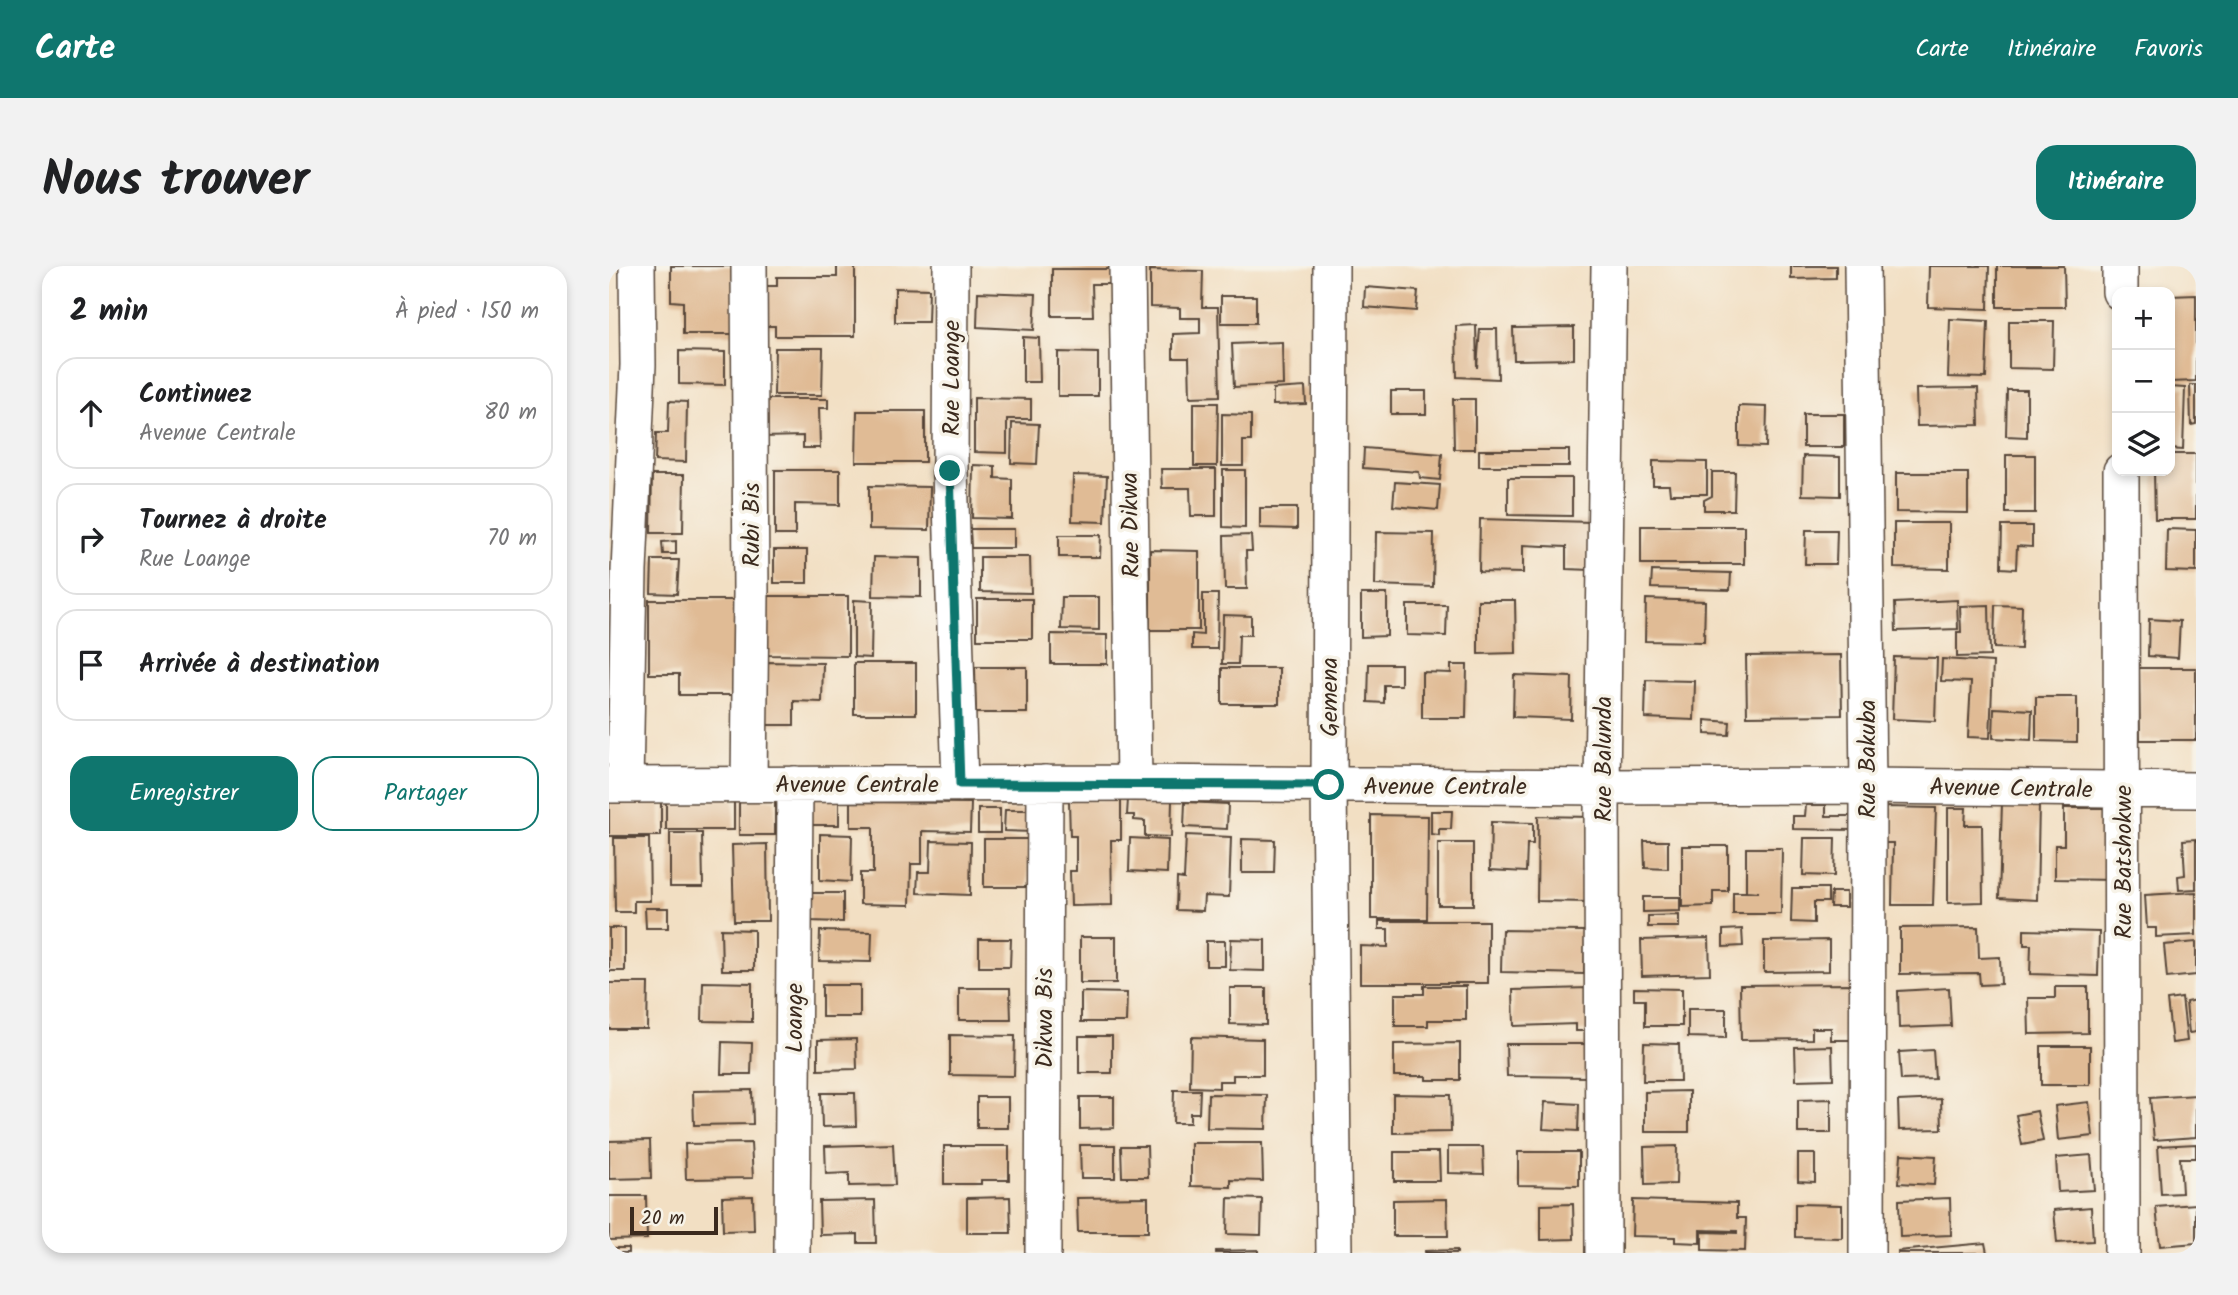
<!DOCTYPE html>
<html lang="fr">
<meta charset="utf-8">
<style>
:root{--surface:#fff;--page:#f2f2f2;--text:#202124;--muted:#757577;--line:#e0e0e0;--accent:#0f766e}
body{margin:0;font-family:Kalam,sans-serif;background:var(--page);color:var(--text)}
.controls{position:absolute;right:21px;top:21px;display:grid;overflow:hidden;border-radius:14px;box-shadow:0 4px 10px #0003}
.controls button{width:63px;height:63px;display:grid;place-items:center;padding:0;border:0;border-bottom:2px solid var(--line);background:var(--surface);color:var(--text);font:35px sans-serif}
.scale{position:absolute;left:21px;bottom:18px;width:88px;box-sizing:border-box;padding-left:7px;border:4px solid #3b2a1e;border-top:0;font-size:19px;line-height:24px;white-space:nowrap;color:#3b2a1e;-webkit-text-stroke:5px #f7f3e8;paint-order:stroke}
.stop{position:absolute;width:21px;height:21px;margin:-16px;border:5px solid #0f766e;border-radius:50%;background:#fff}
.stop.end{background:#0f766e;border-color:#fff;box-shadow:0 2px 7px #0008}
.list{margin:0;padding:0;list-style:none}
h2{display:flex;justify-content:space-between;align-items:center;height:91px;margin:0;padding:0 28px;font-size:30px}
h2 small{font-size:23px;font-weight:400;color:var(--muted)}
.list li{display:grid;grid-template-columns:46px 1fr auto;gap:21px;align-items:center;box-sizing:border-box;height:112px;margin:0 14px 14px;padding:0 14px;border:2px solid var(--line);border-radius:21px}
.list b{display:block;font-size:26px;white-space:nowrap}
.list p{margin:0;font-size:23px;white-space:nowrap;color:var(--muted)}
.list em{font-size:23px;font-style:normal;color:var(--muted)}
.actions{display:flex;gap:14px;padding:21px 28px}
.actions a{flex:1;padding:16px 0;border:2px solid var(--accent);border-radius:21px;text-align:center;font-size:24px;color:var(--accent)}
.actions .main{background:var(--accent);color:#fff}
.icon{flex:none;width:38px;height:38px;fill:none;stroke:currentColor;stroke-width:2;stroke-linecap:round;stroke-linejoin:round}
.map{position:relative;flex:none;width:1587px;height:987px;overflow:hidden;border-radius:21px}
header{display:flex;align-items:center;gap:42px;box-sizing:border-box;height:98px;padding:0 35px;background:var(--accent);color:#fff}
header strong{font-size:33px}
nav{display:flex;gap:38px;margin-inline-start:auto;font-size:24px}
.intro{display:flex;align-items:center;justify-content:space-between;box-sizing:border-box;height:168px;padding:0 42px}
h1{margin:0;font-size:49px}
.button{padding:18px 32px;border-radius:21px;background:var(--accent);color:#fff;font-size:24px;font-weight:700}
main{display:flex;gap:42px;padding:0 42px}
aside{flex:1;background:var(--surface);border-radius:21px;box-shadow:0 4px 10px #0003}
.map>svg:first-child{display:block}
</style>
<header>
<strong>Carte</strong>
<nav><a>Carte</a><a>Itinéraire</a><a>Favoris</a></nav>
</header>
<div class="intro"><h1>Nous trouver</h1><a class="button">Itinéraire</a></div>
<main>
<aside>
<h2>2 min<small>À pied · 150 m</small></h2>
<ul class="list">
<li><svg class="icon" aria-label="ahead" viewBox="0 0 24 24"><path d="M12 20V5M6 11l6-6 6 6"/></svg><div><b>Continuez</b><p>Avenue Centrale</p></div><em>80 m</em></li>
<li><svg class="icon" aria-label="right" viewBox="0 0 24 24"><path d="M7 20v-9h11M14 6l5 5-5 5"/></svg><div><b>Tournez à droite</b><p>Rue Loange</p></div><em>70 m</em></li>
<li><svg class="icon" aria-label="arrive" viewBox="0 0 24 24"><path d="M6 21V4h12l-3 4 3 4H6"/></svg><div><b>Arrivée à destination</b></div></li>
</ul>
<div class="actions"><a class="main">Enregistrer</a><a>Partager</a></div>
</aside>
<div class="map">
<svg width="1587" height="987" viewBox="0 0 1587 987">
<rect width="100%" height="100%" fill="#f7f3e8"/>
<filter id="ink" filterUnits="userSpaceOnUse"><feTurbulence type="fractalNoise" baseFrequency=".0143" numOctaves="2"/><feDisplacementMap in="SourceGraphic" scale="14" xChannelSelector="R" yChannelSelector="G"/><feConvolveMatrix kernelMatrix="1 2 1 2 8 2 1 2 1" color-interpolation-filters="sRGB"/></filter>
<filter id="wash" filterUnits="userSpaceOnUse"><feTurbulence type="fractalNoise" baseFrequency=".00686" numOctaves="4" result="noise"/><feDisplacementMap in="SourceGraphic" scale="28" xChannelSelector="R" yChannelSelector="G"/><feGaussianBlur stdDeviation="1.57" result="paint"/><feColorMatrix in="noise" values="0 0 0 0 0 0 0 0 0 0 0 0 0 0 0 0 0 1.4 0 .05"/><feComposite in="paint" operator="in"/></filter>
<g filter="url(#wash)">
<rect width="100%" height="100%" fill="#f2dfc3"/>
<g id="blocks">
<path fill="#e0bb95" d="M62,0H125V68H74V36L62,35Z
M228,0H246V70H166V60H158V20H168V11H228Z
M1182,0H1227V12L1182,13Z
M1320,0H1380L1379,43L1319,41Z
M1388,0H1455L1456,41H1388Z
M443,3H506V18H483L484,50H443Z
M541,4L594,5L593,41H609L611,130L581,131L580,92H564V68L591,67V52H571V42L541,41Z
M756,21L809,25L807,45L755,41Z
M286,22L320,23L319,56H286Z
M369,26L427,28L425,64L368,61Z
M1587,29V115L1561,116V30Z
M612,30H647V57H612Z
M1341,53L1379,55L1377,112L1339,111Z
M1400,55H1445L1444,103L1400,102Z
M867,59L868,102L871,63H888L889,113L848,111L847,60Z
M965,61V93L905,94L904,62Z
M414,71L430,72L431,116H414Z
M673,76L674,119L625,121L623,78Z
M166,82H214L213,129H165Z
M70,85L116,86V119L70,118Z
M449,86L489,87V130H449Z
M1581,119H1587V158L1582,159Z
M696,121L697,138L664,139V123Z
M1561,121L1576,122L1574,184L1561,183Z
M1369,122L1370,159L1308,160L1307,123Z
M1398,124H1418V171L1397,170Z
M782,125H817V148H782Z
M365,132L422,133V153H398V187L365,186Z
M153,133H219V142H210L211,182H194V170L153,171Z
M844,133H866V183H845Z
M60,135L78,136L77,196L46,195L47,167H59Z
M585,137H609L608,200H585Z
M1130,140L1158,141L1157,181L1130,180Z
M248,145H316V196H247Z
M613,148L642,149V175H634V200H613Z
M1194,148H1235V181H1194Z
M403,157L430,158L428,198L402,197Z
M755,182L833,188L831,214L811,212L810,206L754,202Z
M870,184H960V200H870Z
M1561,188H1587V253H1546L1545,205H1561Z
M1397,189H1426V247H1397Z
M1194,190L1231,191V230L1193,229Z
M1044,195L1098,196V228H1061L1060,219H1044Z
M364,199L386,200V212L403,213V253L363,252Z
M552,203H607V250H582L581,222H553Z
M166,204H231V239L186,238V269H166Z
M614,204H636V262L614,261Z
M1103,206H1126L1125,244H1095V234L1103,230Z
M1287,207H1359V247L1287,246Z
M43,209H75L74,267H42Z
M464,209L498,210L496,256L463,255Z
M899,212H963V250L899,249Z
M786,216L831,219L829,244L784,240Z
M260,220L321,221L320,264L260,263Z
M651,242H688V263L651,262Z
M871,253L983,256V304L957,303V281L914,279V307L870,306Z
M1285,257H1340V303L1285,302Z
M1032,260H1135V298H1032Z
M1393,260H1423V281L1408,280L1407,303L1392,302Z
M361,263H405V282H362Z
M1558,263L1587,264V306L1557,305Z
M1197,264H1228L1227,298H1196Z
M767,266L825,267L824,321L766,319Z
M450,269H492L491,291H450Z
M642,269L643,285H637L638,323H616L615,270Z
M67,275V288H54L53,276Z
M165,284H198V317H165Z
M541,284L590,285V364H541Z
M265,291L312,292V331L264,330Z
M371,291H421L422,327L371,326Z
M43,294H70L68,328L42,327Z
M1043,305L1122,307L1121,324L1042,322Z
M594,328H609L608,383H583V368L594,369Z
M752,328H778V370L752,371Z
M155,330H239V390L155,389Z
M453,331H490V364L452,363Z
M368,333H423V373H368Z
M1037,333L1096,335L1095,376L1036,375Z
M40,334H127L128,429H70V408H40Z
M245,334L263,335L262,392L245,391Z
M869,334H906L907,387L869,388Z
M1348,334L1349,363L1287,365L1286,337Z
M798,339H838L837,370L798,369Z
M1380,339L1381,390L1348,391V366H1352L1351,340Z
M1386,339L1413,340L1412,383L1385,382Z
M614,349L642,350V369H630L629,398H613Z
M1540,353L1571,355L1569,392L1539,390Z
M442,368L498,369V398H442Z
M1232,389L1233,449L1138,450L1137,390Z
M1285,391L1328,392L1326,455L1283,453Z
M1333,393L1384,396L1381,472L1359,471L1362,416L1332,415Z
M156,396L214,397L213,436L185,435V459H155Z
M245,397H307V448H245Z
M760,398H792V419H775V437L759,436Z
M842,399H858L857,452H813V406L842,407Z
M366,401H418V447H367Z
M613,402H670V438H613Z
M1530,402H1587V474H1531Z
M905,409L963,411L962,453L904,451Z
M1037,414L1086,415L1085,454L1036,452Z
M1427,431H1468V476L1427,475Z
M1385,442L1423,444L1422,474L1384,472Z
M1096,454L1121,456L1120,469L1096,468Z
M125,532V564H57V533Z
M200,532H230V559H200Z
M130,533H166V569H130Z
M519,533L563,535L562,571L536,570V555L525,554V549H518Z
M512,534V574H502L503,639L462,640L461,605H467V570H461L460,535Z
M0,535H52V570H0Z
M242,536L362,537L361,566L313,565V598H302L301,639L251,638V607H264V561H242Z
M576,536L619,538L618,563L575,561Z
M1393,537L1430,538L1428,634L1390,632Z
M1197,539H1217V550H1244V564L1184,563V550H1196Z
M1275,541L1327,542L1324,639H1283L1284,577H1274Z
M1339,542H1357L1356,559H1373L1374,636L1339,637Z
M1455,542H1507L1506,614L1446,613V579H1455Z
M369,543H391V567H369Z
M396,544H425L426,566L395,565Z
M822,545H843L842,563H830V569L822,568Z
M762,549L819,550L818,653H762Z
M929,550L982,551L981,636L928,635Z
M882,556L924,557V578H918L917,606L881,604Z
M61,567H93L94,621H61Z
M211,568L243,569L242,616L211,614Z
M577,569L622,571L620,631L595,630L594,645L567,644L568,612L575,613Z
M5,572H40L41,635H25V646H6Z
M521,572L559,574L558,607L520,605Z
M1195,572H1226L1225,610L1194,609Z
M375,573H419V621H375Z
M633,573L666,574L665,607H633Z
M1587,573V623L1570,624L1569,610L1576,609L1574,574Z
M322,575L362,576L361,629L308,627L309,606H321Z
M1035,575H1059V603L1036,602Z
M829,577H864V639H829Z
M158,578L159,655H125L123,579Z
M1073,580H1119V625H1104V640L1073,641Z
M1137,582H1173L1172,648H1124V626H1150L1137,625Z
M1183,622H1219V636H1205V657L1182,656Z
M1222,626H1237V641H1221Z
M1587,626V669L1547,671V662H1538L1536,629Z
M201,627H234V656L201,655Z
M1034,631H1071V645L1034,646Z
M36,642H59V662H37Z
M1070,649V661H1039V650Z
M770,655H879V717H751V680L779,681V663H770Z
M1369,661L1370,692L1391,691L1392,718L1371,719L1370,707L1291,708V662Z
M0,662H16V705H0Z
M112,663L145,664V704H113Z
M1133,663L1134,680L1114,681V664Z
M893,664L976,665L975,708L892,706Z
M1415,664L1490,666L1489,710L1421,708L1422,679H1415Z
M211,665L263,666L262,696L210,695Z
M471,671H507V717H471Z
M1100,672L1101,708L1033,710L1032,674Z
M370,673H402L401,701H370Z
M622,673L656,674V705L621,704Z
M1220,674V705L1155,706V675Z
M597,675H616V700H597Z
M1587,676V709L1558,712L1555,679Z
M94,716L143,717V756L93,755Z
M0,717H39L38,763H0Z
M1243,718L1244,774H1222V762H1203V773L1132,774L1131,719Z
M213,719H251V751H213Z
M815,720H857V754H819V760H786V728H815Z
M1446,721H1479V767L1420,768L1419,732H1446Z
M350,722H401L402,754H350Z
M621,722H657V759L621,758Z
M979,722L980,765H967V758L905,760L904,724Z
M1025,722L1073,723V760H1036V734H1025Z
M1340,722L1342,760L1290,762L1289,725Z
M472,726L518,727L517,756H472Z
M1573,732L1578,775L1563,777L1558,734Z
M1587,734V766L1580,767L1577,736Z
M1079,743H1117V772L1079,771Z
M341,769L406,770L405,810L341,809Z
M470,770H503V807H470Z
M582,771L654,773V809H624V815H610V822L581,821Z
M247,773L248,803L209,804V774Z
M113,776L143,777L142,808H112Z
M851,777V814H817V810H785V778Z
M1035,777L1070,778L1071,815H1034Z
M897,778H979V811L898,810Z
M1223,780L1224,813L1187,814L1186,781Z
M1432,780H1481V819H1432Z
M1324,784L1326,813L1292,814L1290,786Z
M143,824L144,858L85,859L84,825Z
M565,824H591L590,847H581V857H564Z
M1080,825V866H1036V826Z
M212,827H246L247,860L213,861Z
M599,828L658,829L657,863L598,862Z
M784,828L841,829L842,866L784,867Z
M1587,829V871L1545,874L1541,832Z
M368,831H399V862H368Z
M471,831H505V862L471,863Z
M1222,833V867H1189V834Z
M1332,833L1333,863L1290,864L1289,835Z
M936,836L970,838L969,865L934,863Z
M1480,836L1484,870L1449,874L1446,840Z
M1428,845L1434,875L1413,879L1407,849Z
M41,874L42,912L0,913V875Z
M142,877L144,912L77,913L76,878Z
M582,877H653L654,915L622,914V921L582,920Z
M284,878L286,919L240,920V907L217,908L216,880Z
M1587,878V892H1571L1573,927L1552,928L1549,880Z
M471,879H506V912H472Z
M335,880H400V914H372V918H335Z
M512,880H538L539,911H513Z
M1068,880L1067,918L1036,919L1035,881Z
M839,881H874L875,908L839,907Z
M785,886H830L831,915H785Z
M909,886H970V920L909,919Z
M1189,888H1206V916L1189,915Z
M1292,888L1327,890L1325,919L1290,917Z
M1482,889L1485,924L1449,926L1447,892Z
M0,930H37L38,973L0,974Z
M144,930L145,964L114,965L113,931Z
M401,931L402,967H358V932Z
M539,931V966H469L468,932Z
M619,932L653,933L652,969L618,968Z
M1341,932L1342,969L1291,971L1290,934Z
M838,933L839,970H784V934Z
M266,934L267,977H249V968L211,969L210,935Z
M1024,934L1128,937V952H1137L1136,985L1093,984V966L1128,967V965L1091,964V977L1066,976V971L1023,970Z
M964,938L965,973L932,974V939Z
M1186,938L1233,939V972L1186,971Z
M1587,938V977L1551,980L1547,941Z
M1482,941L1484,975L1448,977L1445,944Z
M1376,977L1378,987H1289V985Z
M0,982H19V987H0Z
M649,984V987H607V985Z
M848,984V987H816V985Z"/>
</g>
</g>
<g filter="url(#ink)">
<use href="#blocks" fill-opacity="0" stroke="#564537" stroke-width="2"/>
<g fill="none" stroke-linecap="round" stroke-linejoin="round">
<g stroke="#564537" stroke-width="38">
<path id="minor" d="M140,0L142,328L140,518
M342,0L341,205L351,518
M518,0L525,517
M722,0L720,519L725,987
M1253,0L1259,520L1258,987
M1511,26V0
M1512,205L1513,987
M0,519L525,517L993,521L1259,520L1587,524
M16,519L20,305L29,99L28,0
M183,987L186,518
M434,987L436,517
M994,987L993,521L1000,0"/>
</g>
<use href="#minor" stroke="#fff" stroke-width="35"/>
</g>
</g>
<g fill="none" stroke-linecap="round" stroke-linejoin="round" filter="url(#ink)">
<path stroke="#0f766e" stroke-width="9" d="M341,205L351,518L720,519"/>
</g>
<g text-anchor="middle" stroke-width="7" stroke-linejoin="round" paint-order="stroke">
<g font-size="24" fill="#3b2a1e" stroke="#f7f3e8">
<text transform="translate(342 112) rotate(-90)" y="8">Rue Loange</text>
<text transform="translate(142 259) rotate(-90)" y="8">Rubi Bis</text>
<text transform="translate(521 259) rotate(-91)" y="8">Rue Dikwa</text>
<text transform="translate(720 431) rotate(-90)" y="8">Gemena</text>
<text transform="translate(994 493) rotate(-90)" y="8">Rue Balunda</text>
<text transform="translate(1258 493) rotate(-90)" y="8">Rue Bakuba</text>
<text x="248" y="526">Avenue Centrale</text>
<text x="836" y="528">Avenue Centrale</text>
<text transform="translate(1402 522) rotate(1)" y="8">Avenue Centrale</text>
<text transform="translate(1514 596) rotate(-90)" y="8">Rue Batshokwe</text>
<text transform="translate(185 752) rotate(-90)" y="8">Loange</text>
<text transform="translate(435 752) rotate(-90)" y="8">Dikwa Bis</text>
</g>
</g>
</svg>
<div class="controls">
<button>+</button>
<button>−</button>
<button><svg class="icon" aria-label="layers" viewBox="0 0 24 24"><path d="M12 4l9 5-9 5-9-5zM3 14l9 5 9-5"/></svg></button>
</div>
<div class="scale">20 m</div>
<div class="stop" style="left:720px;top:519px"></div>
<div class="stop end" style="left:341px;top:205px"></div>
</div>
</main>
